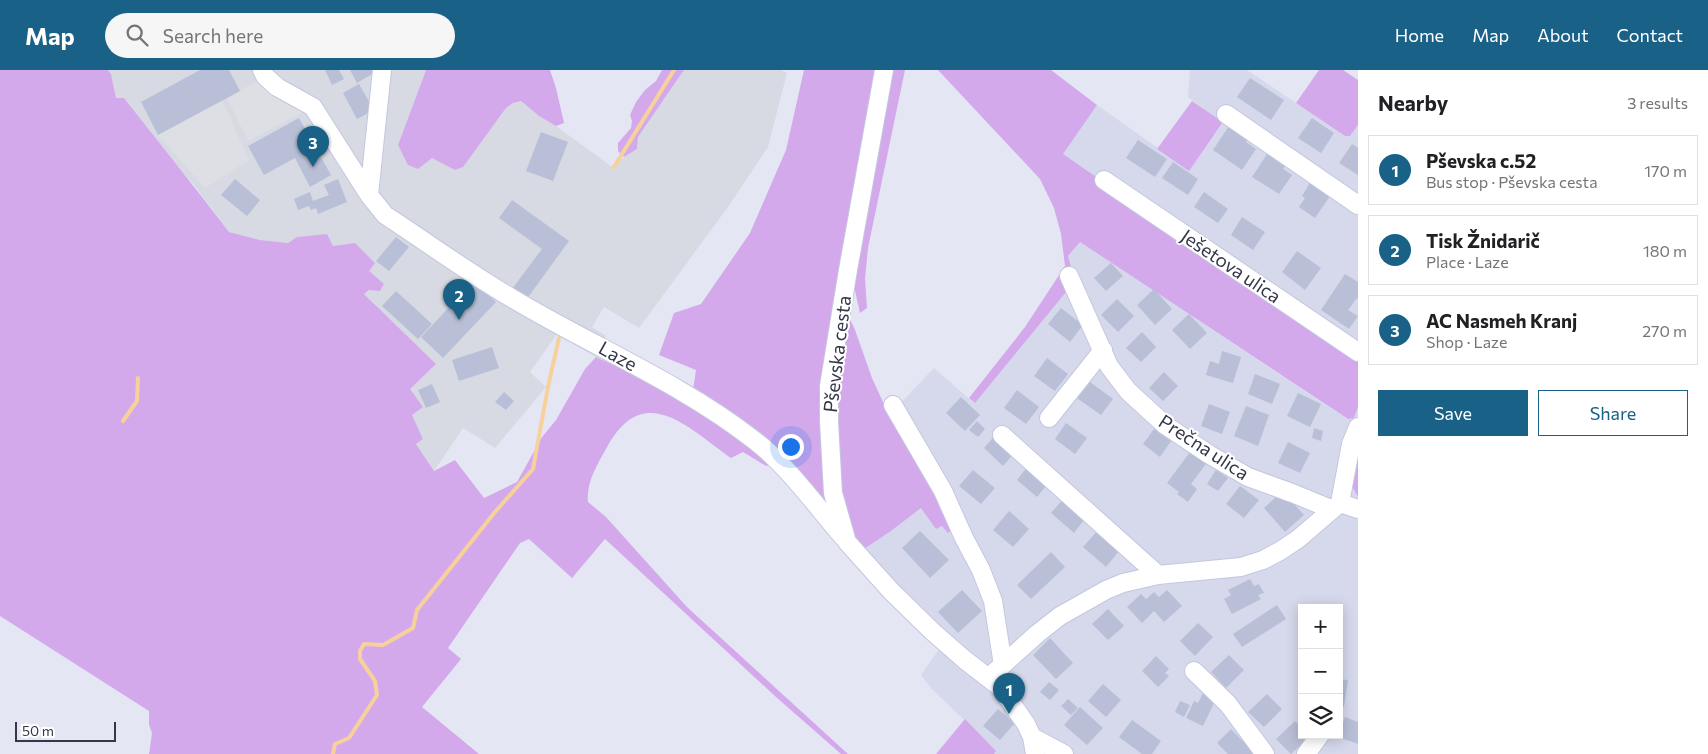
<!DOCTYPE html>
<meta charset="utf-8">
<style>
:root{--surface:#fff;--page:#f6f6f6;--text:#202124;--muted:#757577;--line:#e0e0e0;--accent:#196187}
body{margin:0;font-family:Commissioner,sans-serif;background:var(--page);color:var(--text)}
.controls{position:absolute;right:15px;bottom:15px;display:grid;overflow:hidden;border-radius:0px;box-shadow:0 2px 12px #0003}
.controls button{width:45px;height:45px;display:grid;place-items:center;padding:0;border:0;border-bottom:1px solid var(--line);background:var(--surface);color:var(--text);font:25px sans-serif}
.scale{position:absolute;left:15px;bottom:12px;width:101px;box-sizing:border-box;padding-left:5px;border:2px solid #343747;border-top:0;font-size:14px;line-height:18px;white-space:nowrap;color:#343747;-webkit-text-stroke:4px #fff;paint-order:stroke}
.you{position:absolute;left:790px;top:376px;width:18px;height:18px;margin:-12px;border:4px solid #fff;border-radius:50%;background:#1a73e8;box-shadow:0 0 0 8px #1a73e833}
.badge{display:grid;place-items:center;width:32px;height:32px;border-radius:50%;background:var(--accent);color:#fff;font-size:16px;font-weight:700}
.pin{position:absolute;translate:-50% -41px;filter:drop-shadow(0 1px 2px #0008)}
.pin::after{content:'';position:absolute;top:26px;width:18px;height:15px;background:inherit;clip-path:polygon(0 0,100% 0,50% 100%)}
.list{margin:0;padding:0;list-style:none}
h2{display:flex;justify-content:space-between;align-items:center;height:65px;margin:0;padding:0 20px;font-size:21px}
h2 small{font-size:16px;font-weight:400;color:var(--muted)}
.list li{display:grid;grid-template-columns:32px 1fr auto;gap:15px;align-items:center;box-sizing:border-box;height:70px;margin:0 10px 10px;padding:0 10px;border:1px solid var(--line);border-radius:0px}
.list b{display:block;font-size:19px;white-space:nowrap}
.list p{margin:0;font-size:16px;white-space:nowrap;color:var(--muted)}
.list em{font-size:16px;font-style:normal;color:var(--muted)}
.actions{display:flex;gap:10px;padding:15px 20px}
.actions a{flex:1;padding:11px 0;border:1px solid var(--accent);border-radius:0px;text-align:center;font-size:18px;color:var(--accent)}
.actions .main{background:var(--accent);color:#fff}
.icon{flex:none;width:28px;height:28px;fill:none;stroke:currentColor;stroke-width:2;stroke-linecap:round;stroke-linejoin:round}
.map{position:relative;flex:none;width:1358px;height:684px;overflow:hidden}
header{display:flex;align-items:center;gap:30px;box-sizing:border-box;height:70px;padding:0 25px;background:var(--accent);color:#fff}
header strong{font-size:24px}
nav{display:flex;gap:28px;margin-inline-start:auto;font-size:18px}
.search{width:350px;height:45px;background:var(--page);display:flex;align-items:center;gap:12px;box-sizing:border-box;padding:0 18px;border-radius:28px;color:var(--muted);font-size:19px}
main{display:flex}
aside{flex:1;background:var(--surface)}
.map>svg:first-child{display:block}
</style>
<header>
<strong>Map</strong>
<div class="search"><svg class="icon" aria-label="search" viewBox="0 0 24 24"><circle cx="10" cy="10" r="6"/><path d="M15 15l6 6"/></svg>Search here</div>
<nav><a>Home</a><a>Map</a><a>About</a><a>Contact</a></nav>
</header>
<main>
<div class="map">
<svg width="1358" height="684" viewBox="0 0 1358 684">
<rect width="100%" height="100%" fill="#e4e6f4"/>
<path fill="#d6d9ec" fill-rule="evenodd" d="M1190,0H1247L1345,66H1350L1358,55V288L1062,84L1097,35L1189,100L1223,53L1188,27Z
M1080,172L1347,349L1354,348L1358,337L1356,425L1358,427V684H994L996,681L931,618L921,605L939,579L864,479L891,461L921,438L890,344L934,298L974,333L1074,211L1068,186ZM1302,538H1339V665H1302Z"/>
<path fill="#d7dae3" d="M108,0H426L398,75L418,99L432,87L455,100L463,96L506,38L513,33L521,31L539,46L556,56L611,96L637,79L638,67L684,0H781L787,3L768,77L728,137L639,258L604,237L592,257L606,266L596,287L557,264L530,302L546,317L495,378L463,358L434,401L416,374L423,369L412,345L410,319L376,235L364,224L369,220V200L374,192L333,176L297,167L288,173L260,170L229,162L194,115L166,83L124,28L116,29L111,4Z"/>
<path fill="#d4a9ec" d="M0,0H108L111,4L116,28H124C159,73 195,117 229,162L260,170L288,173L297,167L327,164L333,176L355,173L375,193L369,201L384,214L380,221L369,220L364,224L436,294L410,319L423,337L412,345L423,369L416,374L434,401L455,390L484,428L517,412L542,367L556,350L585,299L596,287L633,304L684,332L754,377L771,395L766,396L743,382L731,388C687,357 643,309 606,379C597,395 586,413 588,432L606,447L687,537L848,684H841L776,627L605,469L572,508L529,469L520,473L448,578L461,589L422,637L479,684H149L152,663L149,655V641L0,546Z
M426,0H550L556,18L564,53L556,56L539,46L521,31L513,33L506,38L463,97L455,100L432,88L418,99L408,95L398,75Z
M662,0H684L638,67L637,79L624,87L618,81V73L631,58L632,51L630,45L636,32L645,20L656,11Z
M804,0H875L874,18L843,234L855,260L872,308L883,332L912,380L953,458L948,463L942,456L936,459L921,438L891,461L864,479L693,320L696,300L659,285L674,243L701,234L750,163L786,80Z
M888,0H905L868,178L865,209L867,238L860,243L854,216Z
M938,0H1051L1097,35L1063,84L1358,288V337L1354,348L1348,349L1080,172L1068,186L1075,211L975,333L969,328L1025,257L1065,196L1061,164L1054,138L1040,109Z
M1319,0H1343L1358,10V55L1350,66H1345L1296,33Z
M1192,31L1223,52L1189,101L1157,79Z
M1358,368V427L1352,416Z
M965,649L996,681L994,684H936Z"/>
<path fill="#dddfe4" d="M265,6L313,37L248,71L227,28Z
M222,30L249,90L205,118L158,65Z"/>
<g fill="none" stroke-linecap="round" stroke-linejoin="round">
<path stroke="#f7d19b" stroke-width="4" d="M614,97L674,0
M123,351L137,331L138,308
M333,684L335,674L349,668L377,625L375,611L360,589V581L364,574L383,575L413,558L417,540L495,442L533,399L548,317L559,268"/>
</g>
<path fill="#b9bfd6" d="M200,0H229L240,21L158,65L141,32Z
M325,0H339L344,9L332,15Z
M350,0H372L374,3L357,13Z
M1250,8L1284,30L1271,50L1237,27Z
M359,14L374,40L357,49L343,23Z
M299,48L331,105L310,117L295,88L264,105L248,76Z
M1312,48L1334,63L1321,83L1298,68Z
M1231,53L1250,66L1246,72L1256,79L1242,100L1213,80Z
M541,62L568,72L553,111L526,101Z
M1138,70L1167,89L1155,107L1126,88Z
M1352,74L1358,78V105L1339,93Z
M1269,81L1287,93L1283,99L1292,105L1279,124L1252,107Z
M1173,92L1198,109L1188,125L1162,108Z
M235,109L260,130L247,146L221,125Z
M338,109L347,132L318,144L316,138L311,140L309,136L298,140L294,129L310,122L313,131L329,125L324,115Z
M1310,113L1330,126L1315,148L1299,137L1305,128L1302,126Z
M1204,122L1228,139L1218,153L1194,137Z
M512,130L569,171L526,230L512,219L542,179L499,148Z
M1242,147L1265,162L1253,180L1231,165Z
M396,167L409,177L389,201L376,191Z
M1297,181L1321,198L1305,220L1282,202Z
M1111,193L1123,206L1106,221L1094,208Z
M1345,204L1358,212V229L1357,228L1348,240L1358,246L1349,259L1321,240Z
M474,211L496,232L443,288L421,267Z
M1154,219L1172,239L1155,255L1137,235Z
M396,221L432,254L418,269L382,236Z
M1117,229L1134,246L1118,262L1101,245Z
M1061,238L1083,255L1070,272L1048,254Z
M1189,244L1207,263L1190,279L1172,260Z
M1142,262L1156,277L1141,292L1126,278Z
M492,277L499,298L459,311L452,290Z
M1222,281L1241,287L1233,313L1206,305L1210,291L1219,294Z
M1047,288L1068,304L1055,321L1034,306Z
M1164,302L1178,316L1163,331L1149,318Z
M1255,304L1280,314L1272,334L1248,324Z
M1086,309L1113,329L1101,345L1074,326Z
M432,314L440,332L426,338L418,320Z
M1017,320L1039,337L1026,354L1004,338Z
M504,322L514,331L506,340L495,332Z
M1298,323L1321,334L1310,357L1287,346Z
M961,327L980,345L965,361L946,343Z
M1209,334L1230,342L1222,364L1201,356Z
M1246,336L1269,345L1258,376L1234,366Z
M977,351L985,359L978,367L969,360Z
M1066,353L1087,368L1075,384L1055,369Z
M1158,357L1172,367L1170,370L1171,371L1160,387L1143,374L1154,359L1156,360Z
M1314,358L1323,361L1321,371L1312,368Z
M997,363L1017,380L1003,396L984,378Z
M1288,372L1310,383L1300,403L1278,393Z
M1193,378L1209,390L1191,414L1197,419L1188,432L1177,424L1179,422L1167,413Z
M1030,393L1050,411L1037,427L1017,410Z
M973,400L995,418L981,434L959,416Z
M1216,400L1228,408L1218,421L1207,414Z
M1240,416L1259,430L1244,448L1226,434Z
M1285,424L1304,445L1285,462L1264,438L1277,426L1280,429Z
M1065,427L1087,446L1074,463L1051,443Z
M1009,441L1029,459L1013,477L993,460Z
M1098,460L1120,480L1106,497L1083,477Z
M920,461L949,490L930,508L902,478Z
M1051,482L1065,497L1031,529L1017,515Z
M1250,509L1254,516L1259,514L1264,523L1258,525L1261,529L1232,544L1224,529L1231,525L1228,520Z
M962,520L982,541L958,563L938,542Z
M1167,520L1182,536L1164,552L1154,541L1142,553L1127,537L1141,524L1146,529L1154,522L1159,527Z
M1277,535L1286,549L1242,577L1233,564Z
M1108,539L1124,556L1108,570L1092,554Z
M1198,553L1213,567L1195,586L1180,571Z
M1050,568L1073,593L1056,609L1033,585Z
M1229,585L1244,600L1226,618L1211,602Z
M1156,586L1169,599L1165,603L1169,606L1158,617L1142,601Z
M1339,609L1348,610L1344,637L1339,636Z
M1049,612L1059,620L1050,630L1040,622Z
M1103,614L1121,630L1106,647L1088,631Z
M1203,623L1216,629L1203,656L1186,648L1194,631L1198,633Z
M1267,624L1282,639L1264,657L1248,642Z
M1068,629L1078,638L1071,645L1061,636Z
M1180,631L1190,635L1184,647L1175,642Z
M1080,637L1103,658L1087,675L1064,655Z
M998,639L1015,653L1000,670L983,656Z
M1345,647L1358,652V674L1338,667Z
M1132,650L1161,671L1152,684H1142L1119,667Z
M1295,651L1302,658V665L1310,666L1291,684L1276,669Z
M1231,659L1255,684H1228L1217,673Z"/>
<g fill="none" stroke-linecap="round" stroke-linejoin="round">
<g stroke="#c3c7de" stroke-width="20">
<path id="minor" d="M262,0L265,6L277,17L313,37L369,125L385,145C428,173 470,204 515,230C594,277 681,313 754,370C789,397 815,435 844,468
M884,0L848,200L829,316V352L833,423L847,472L891,521L933,562L965,590L1000,617L1026,654L1032,667L1035,684
M1226,44L1358,135
M1104,110L1358,282
M369,125L382,0
M1069,206L1109,296L1128,321L1165,355L1210,385L1248,407L1292,423L1331,439
M893,335L943,421L964,468L981,500L993,531L1003,595
M1049,348L1103,280
M1002,365L1158,505
M1340,433L1358,439
M1194,601L1228,634L1265,684
M988,608L1037,564L1060,546L1106,520L1123,513L1158,505L1241,497L1263,490L1280,481L1298,469L1340,433L1351,374L1358,357
M1032,667L1064,684
M1306,684L1320,665"/>
</g>
<use href="#minor" stroke="#fff" stroke-width="18"/>
</g>
<g text-anchor="middle" stroke-width="4" stroke-linejoin="round" paint-order="stroke">
<g font-size="19" fill="#343747" stroke="#fff">
<text transform="translate(1231 196) rotate(34)" y="7">Ješetova ulica</text>
<text transform="translate(837 284) rotate(-83)" y="7">Pševska cesta</text>
<text transform="translate(618 286) rotate(29)" y="7">Laze</text>
<text transform="translate(1204 377) rotate(33)" y="7">Prečna ulica</text>
</g>
</g>
</svg>
<div class="controls">
<button>+</button>
<button>−</button>
<button><svg class="icon" aria-label="layers" viewBox="0 0 24 24"><path d="M12 4l9 5-9 5-9-5zM3 14l9 5 9-5"/></svg></button>
</div>
<div class="scale">50 m</div>
<div class="you"></div>
<div class="pin badge" style="left:1009px;top:644px">1</div>
<div class="pin badge" style="left:459px;top:250px">2</div>
<div class="pin badge" style="left:313px;top:97px">3</div>
</div>
<aside>
<h2>Nearby<small>3 results</small></h2>
<ul class="list">
<li><span class="badge">1</span><div><b>Pševska c.52</b><p>Bus stop · Pševska cesta</p></div><em>170 m</em></li>
<li><span class="badge">2</span><div><b>Tisk Žnidarič</b><p>Place · Laze</p></div><em>180 m</em></li>
<li><span class="badge">3</span><div><b>AC Nasmeh Kranj</b><p>Shop · Laze</p></div><em>270 m</em></li>
</ul>
<div class="actions"><a class="main">Save</a><a>Share</a></div>
</aside>
</main>
